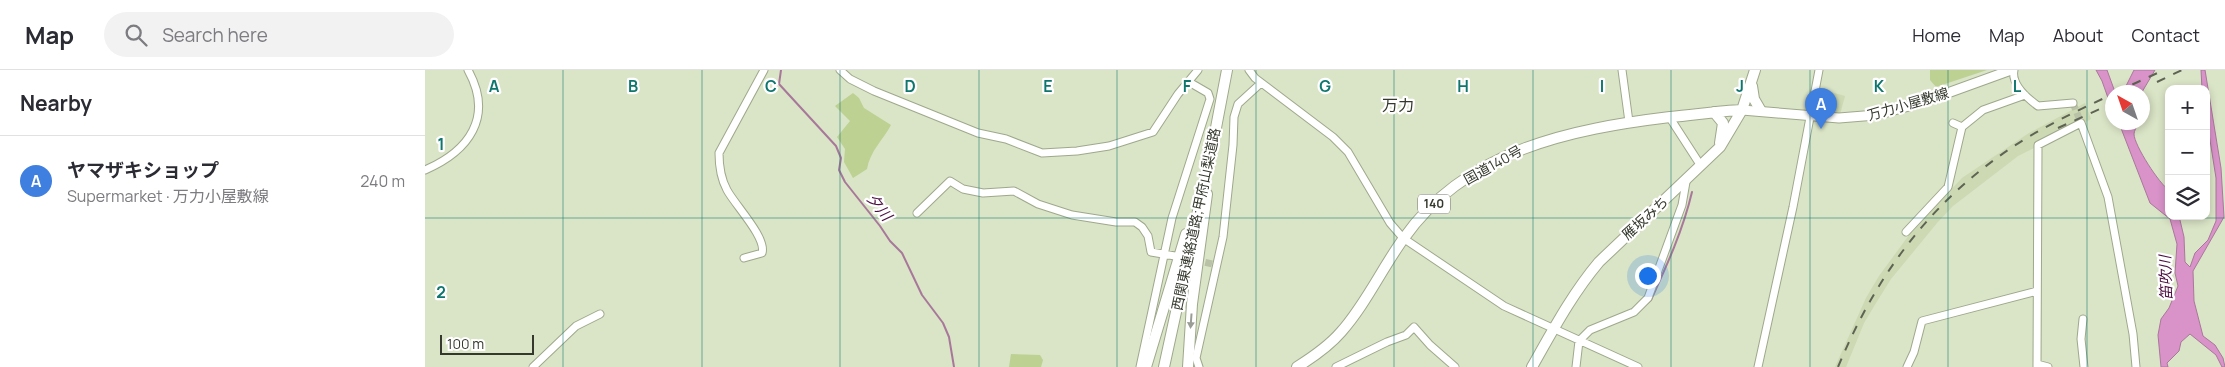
<!DOCTYPE html>
<meta charset="utf-8">
<style>
:root{--surface:#fff;--page:#f2f2f3;--text:#2b2b33;--muted:#7c7c81;--line:#e1e1e2;--accent:#2563eb}
body{margin:0;font-family:Manrope,"Noto Sans JP",sans-serif;background:var(--page);color:var(--text)}
.controls{position:absolute;right:15px;top:15px;display:grid;overflow:hidden;border-radius:10px;box-shadow:0 2px 8px #0003}
.controls button{width:45px;height:45px;display:grid;place-items:center;padding:0;border:0;border-bottom:1px solid var(--line);background:var(--surface);color:var(--text);font:25px sans-serif}
.compass{position:absolute;left:1680px;top:15px;width:45px;height:45px;border-radius:50%;background:var(--surface);box-shadow:0 2px 8px #0003;rotate:320deg}
.scale{position:absolute;left:15px;bottom:12px;width:94px;box-sizing:border-box;padding-left:5px;border:2px solid #35392d;border-top:0;font-size:14px;line-height:18px;white-space:nowrap;color:#35392d;-webkit-text-stroke:4px #fff;paint-order:stroke}
.you{position:absolute;left:1222px;top:205px;width:18px;height:18px;margin:-12px;border:4px solid #fff;border-radius:50%;background:#1a73e8;box-shadow:0 0 0 8px #1a73e833}
.badge{display:grid;place-items:center;width:32px;height:32px;border-radius:50%;background:var(--accent);color:#fff;font-size:16px;font-weight:700}
.pin{position:absolute;translate:-50% -41px;filter:drop-shadow(0 1px 2px #0008)}
.pin::after{content:'';position:absolute;top:26px;width:18px;height:15px;background:inherit;clip-path:polygon(0 0,100% 0,50% 100%)}
.list{margin:0;padding:0;list-style:none}
h2{display:flex;justify-content:space-between;align-items:center;height:65px;margin:0;padding:0 20px;font-size:21px}
h2 small{font-size:16px;font-weight:400;color:var(--muted)}
.list li{display:grid;grid-template-columns:32px 1fr auto;gap:15px;align-items:center;box-sizing:border-box;height:90px;padding:0 20px;border-top:1px solid var(--line)}
.list b{display:block;font-size:19px;white-space:nowrap}
.list p{margin:0;font-size:16px;white-space:nowrap;color:var(--muted)}
.list em{font-size:16px;font-style:normal;color:var(--muted)}
.icon{flex:none;width:28px;height:28px;fill:none;stroke:currentColor;stroke-width:2;stroke-linecap:round;stroke-linejoin:round}
.map{position:relative;flex:none;width:1800px;height:297px;overflow:hidden}
header{display:flex;align-items:center;gap:30px;box-sizing:border-box;height:70px;padding:0 25px;background:var(--surface);border-bottom:1px solid var(--line)}
header strong{font-size:24px}
nav{display:flex;gap:28px;margin-inline-start:auto;font-size:18px}
.search{width:350px;height:45px;background:var(--page);display:flex;align-items:center;gap:12px;box-sizing:border-box;padding:0 18px;border-radius:28px;color:var(--muted);font-size:19px}
main{display:flex}
aside{flex:1;background:var(--surface)}
.map>svg:first-child{display:block}
</style>
<header>
<strong>Map</strong>
<div class="search"><svg class="icon" aria-label="search" viewBox="0 0 24 24"><circle cx="10" cy="10" r="6"/><path d="M15 15l6 6"/></svg>Search here</div>
<nav><a>Home</a><a>Map</a><a>About</a><a>Contact</a></nav>
</header>
<main>
<aside>
<h2>Nearby<small></small></h2>
<ul class="list">
<li><span class="badge" style="background:#3f7fe0">A</span><div><b>ヤマザキショップ</b><p>Supermarket · 万力小屋敷線</p></div><em>240 m</em></li>
</ul>
</aside>
<div class="map">
<svg width="1800" height="297" viewBox="0 0 1800 297">
<rect width="100%" height="100%" fill="#dae4c6"/>
<path fill="#ccd9b3" d="M1391,18L1420,26L1414,48L1386,46Z
M1660,33L1666,49L1593,86L1528,136L1512,153L1466,209L1451,233L1439,253L1421,297H1410L1441,228L1454,206L1487,161L1537,108L1604,63Z"/>
<path fill="#bdd192" d="M1505,0H1562L1511,17L1505,10Z
M428,23L434,28L439,38L466,55C458,70 445,81 442,99L428,108L419,92L420,79L412,67L425,51L410,36Z
M586,284L615,285L618,290L616,297H584Z"/>
<path fill="#d993c9" stroke="#a8789a" d="M1671,0H1682L1690,22H1688L1687,39L1677,11Z
M1709,0H1730L1717,22H1698Z
M1776,0H1780L1796,98L1799,147L1768,201L1769,231L1778,266L1790,275L1798,288L1800,297H1797L1791,285L1765,264L1756,272L1754,281L1742,293L1743,297H1736L1733,265L1736,249L1744,238L1753,216L1750,203L1752,174L1745,149L1725,133L1694,53H1713C1712,56 1709,61 1709,64C1709,75 1735,115 1744,120V146H1754L1759,167L1760,192L1765,197L1770,183L1783,170L1791,151V108L1781,45V19H1777Z"/>
<g fill="none" stroke-linecap="round" stroke-linejoin="round">
<path stroke="#a8789a" stroke-width="2" d="M356,0L354,14L411,76L416,88L414,100L420,112L455,156L465,171L477,183L497,225L518,253L524,267L529,297
M1221,234L1226,230C1242,195 1258,160 1267,122"/>
<path stroke="#b9c2a7" stroke-width="7" stroke-dasharray="7 3.5" stroke-linecap="butt" d="M1648,33L1656,53
M770,190L792,195"/>
<g stroke="#9ea88b" stroke-width="9">
<path id="minor" d="M415,0L425,9L449,21L553,63L581,69L617,83L652,81L684,76L728,62L753,24L773,0
M824,0L830,8L908,67L923,82L965,153L978,168L1079,236L1213,297
M1197,0L1204,52
M1589,0C1586,14 1602,28 1613,36L1648,33
M1245,48L1276,96
M1537,57L1558,40L1600,25
M0,100C44,81 69,47 43,0
M492,143L525,111L538,119L558,123L589,121L613,134L647,145L691,152H710L717,157L723,166L726,182L750,186
M1481,162L1523,117L1537,57L1528,53
M319,188L337,183C342,168 310,135 302,120C296,109 294,95 294,83L339,0
M1658,249L1656,269L1659,297
M1612,294L1623,297
M108,297L151,256L175,244
M715,297L747,148L785,29L783,23L764,12
M774,297L771,288L798,167L808,75L809,47L813,34L836,13
M911,297L962,272L981,265L989,257L1005,275L1030,297
M1151,297L1154,271L1165,260L1209,242L1223,228L1257,135L1261,112
M1333,297L1368,137L1394,0
M1482,297L1489,282L1497,251L1612,221
M1612,297L1613,75L1656,53L1683,127L1708,264L1711,297"/>
</g>
<g stroke="#9ea88b" stroke-width="11">
<path id="major" d="M1317,40L1414,48L1451,45L1495,33L1586,0"/>
</g>
<g stroke="#9ea88b" stroke-width="12">
<path id="highway" d="M1327,16L1329,29L1336,41
M1289,42L1298,53L1295,73
M721,297L761,164
M739,297L790,63L802,0
M763,297L767,234L782,124
M872,297C888,287 904,276 916,262C941,234 957,198 979,168C1041,80 1146,59 1245,47C1269,45 1293,41 1317,40
M1107,297C1128,260 1147,224 1174,192L1295,77L1317,40L1330,0"/>
</g>
<use href="#minor" stroke="#fff" stroke-width="7"/>
<use href="#major" stroke="#fff" stroke-width="9"/>
<use href="#highway" stroke="#fff" stroke-width="10"/>
<path stroke="#5e6353" stroke-width="2" stroke-dasharray="9 9" stroke-linecap="butt" d="M1732,12L1757,0
M1691,22L1739,0
M1633,58L1688,33
M1413,297C1453,201 1510,125 1600,69C1628,52 1658,38 1688,24"/>
</g>
<defs><path id="oneway-solid" d="M-6-.8H1V-3.2L6.5 0L1 3.2V.8H-6Z" transform="scale(1.25)"/></defs>
<use fill="#9a9c96" href="#oneway-solid" transform="translate(766 251) rotate(94)"/>
<path fill="none" stroke="#0f766e" stroke-width="1" stroke-opacity="0.55" d="M138,0V297M277,0V297M415,0V297M554,0V297M692,0V297M831,0V297M969,0V297M1108,0V297M1246,0V297M1385,0V297M1523,0V297M1662,0V297M0,148H1800"/>
<g text-anchor="middle" stroke-width="4.5" stroke-linejoin="round" paint-order="stroke">
<rect fill="#fff" stroke="#72746c" stroke-width="1" x="993" y="124.5" width="32" height="19" rx="4"/>
<g font-size="12" font-weight="bold" fill="#35392d">
<text x="1009" y="138">140</text>
</g>
<g font-size="14" fill="#35392d" stroke="#fff">
<text transform="translate(1483 34) rotate(-16)" y="5">万力小屋敷線</text>
<text transform="translate(1068 95) rotate(-29)" y="5">国道140号</text>
<text transform="translate(1220 148) rotate(-42)" y="5">雁坂みち</text>
<text transform="translate(771 149) rotate(-78)" y="5">西関東連絡道路;甲府山梨道路</text>
</g>
<g font-size="15" font-style="italic" fill="#4d0f43" stroke="#fff">
<text transform="translate(454 137) rotate(51)" y="5">夕川</text>
<text transform="translate(1741 208) rotate(-92)" y="5">笛吹川</text>
</g>
<g font-size="16" fill="#35392d" stroke="#fff">
<text x="973" y="41">万力</text>
</g>
</g>
<g font-size="16" text-anchor="middle" font-weight="bold" fill="#0f766e" stroke="#fff" stroke-width="4.5" stroke-linejoin="round" paint-order="stroke">
<text x="69" y="22">A</text>
<text x="208" y="22">B</text>
<text x="346" y="22">C</text>
<text x="485" y="22">D</text>
<text x="623" y="22">E</text>
<text x="762" y="22">F</text>
<text x="900" y="22">G</text>
<text x="1038" y="22">H</text>
<text x="1177" y="22">I</text>
<text x="1315" y="22">J</text>
<text x="1454" y="22">K</text>
<text x="1592" y="22">L</text>
<text x="16" y="80">1</text>
<text x="16" y="228">2</text>
</g>
</svg>
<div class="controls">
<button>+</button>
<button>−</button>
<button><svg class="icon" aria-label="layers" viewBox="0 0 24 24"><path d="M12 4l9 5-9 5-9-5zM3 14l9 5 9-5"/></svg></button>
</div>
<svg class="compass" viewBox="-18 -18 36 36"><path d="M0-13l5 13h-10z" fill="#e53935"/><path d="M0 13l5-13h-10z" fill="#7c7c81"/></svg>
<div class="scale">100 m</div>
<div class="you"></div>
<div class="pin badge" style="left:1396px;top:59px;background:#3f7fe0">A</div>
</div>
</main>
